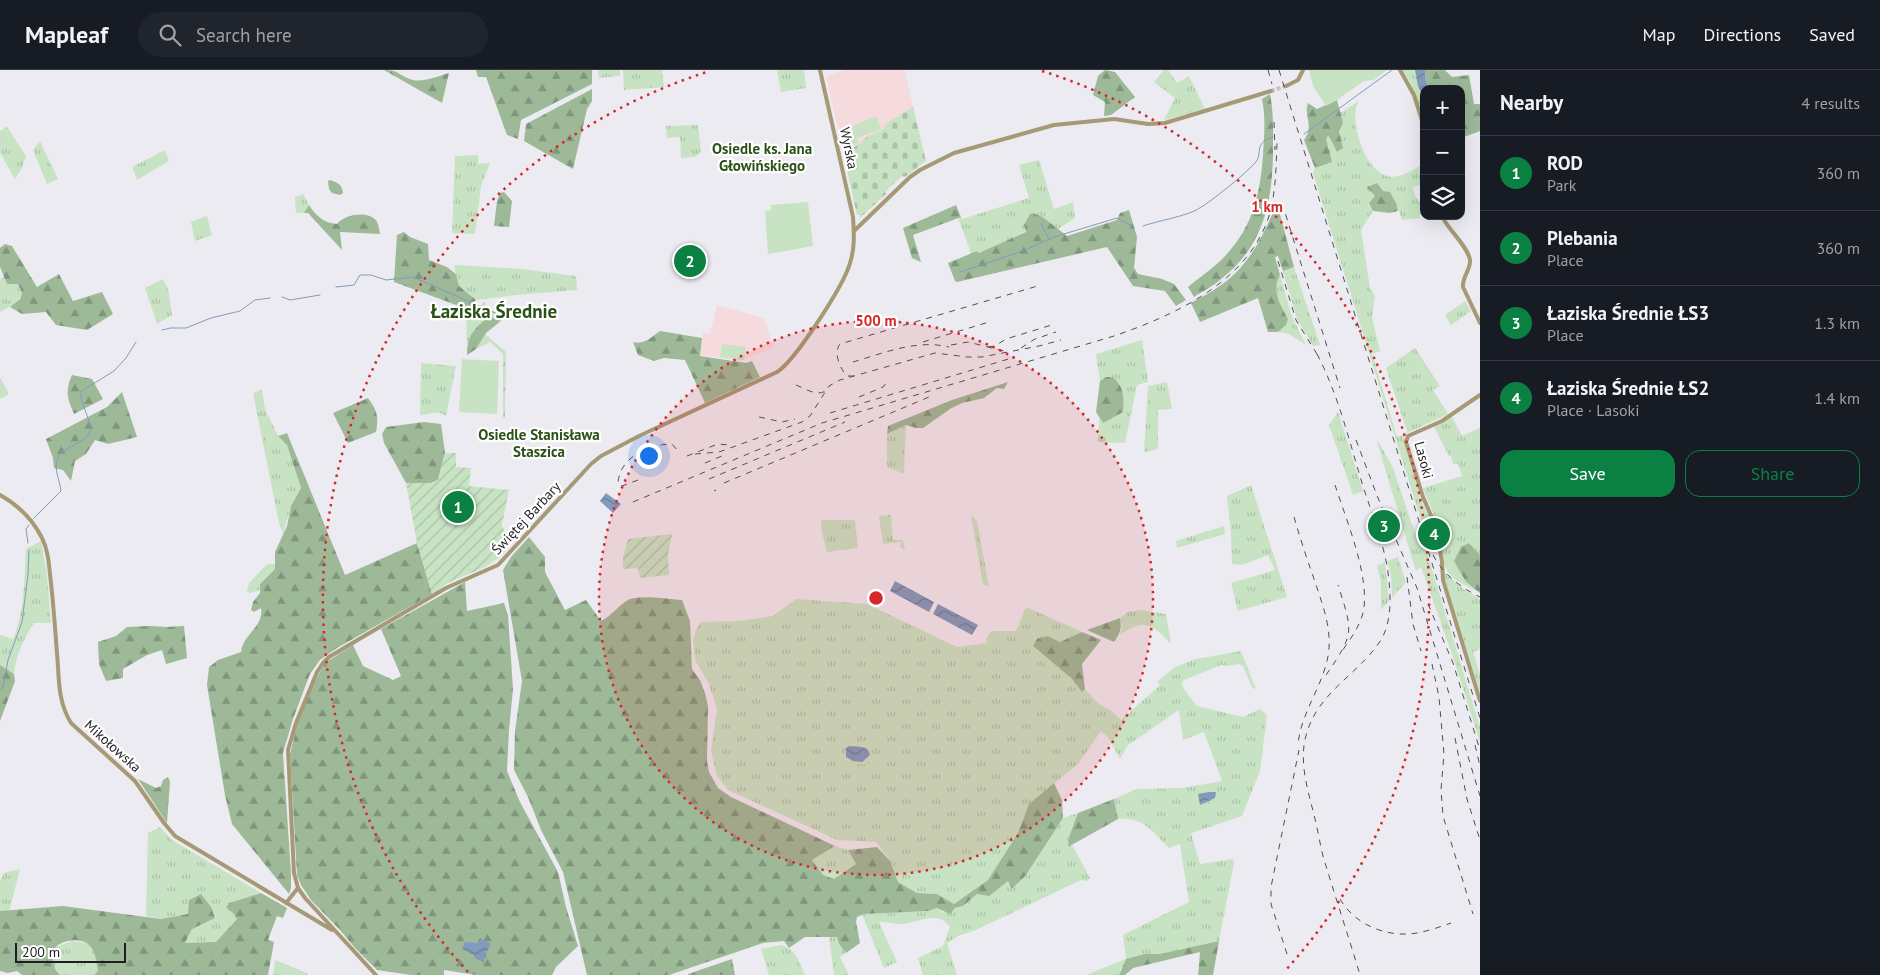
<!DOCTYPE html>
<meta charset="utf-8">
<style>
:root{--surface:#171b24;--page:#20242c;--text:#f1f3f6;--muted:#9ea1a6;--line:#363941;--accent:#0b8043}
body{margin:0;font-family:"PT Sans",sans-serif;background:var(--page);color:var(--text)}
.controls{position:absolute;right:15px;top:15px;display:grid;overflow:hidden;border-radius:10px;box-shadow:0 5px 20px #0002}
.controls button{width:45px;height:45px;display:grid;place-items:center;padding:0;border:0;border-bottom:1px solid var(--line);background:var(--surface);color:var(--text);font:25px sans-serif}
.scale{position:absolute;left:15px;bottom:12px;width:111px;box-sizing:border-box;padding-left:5px;border:2px solid #1f1f21;border-top:0;font-size:14px;line-height:18px;white-space:nowrap;color:#1f1f21;-webkit-text-stroke:4px #fff;paint-order:stroke}
.you{position:absolute;left:648px;top:385px;width:18px;height:18px;margin:-12px;border:4px solid #fff;border-radius:50%;background:#1a73e8;box-shadow:0 0 0 8px #1a73e833}
.badge{display:grid;place-items:center;width:32px;height:32px;border-radius:50%;background:var(--accent);color:#fff;font-size:16px;font-weight:700}
.pin{position:absolute;translate:-50% -50%;border:2px solid #fff;box-shadow:0 1px 5px #0006}
.list{margin:0;padding:0;list-style:none}
h2{display:flex;justify-content:space-between;align-items:center;height:65px;margin:0;padding:0 20px;font-size:21px}
h2 small{font-size:16px;font-weight:400;color:var(--muted)}
.list li{display:grid;grid-template-columns:32px 1fr auto;gap:15px;align-items:center;box-sizing:border-box;height:75px;padding:0 20px;border-top:1px solid var(--line)}
.list b{display:block;font-size:19px;white-space:nowrap}
.list p{margin:0;font-size:16px;white-space:nowrap;color:var(--muted)}
.list em{font-size:16px;font-style:normal;color:var(--muted)}
.actions{display:flex;gap:10px;padding:15px 20px}
.actions a{flex:1;padding:11px 0;border:1px solid var(--accent);border-radius:15px;text-align:center;font-size:18px;color:var(--accent)}
.actions .main{background:var(--accent);color:#fff}
.icon{flex:none;width:28px;height:28px;fill:none;stroke:currentColor;stroke-width:2;stroke-linecap:round;stroke-linejoin:round}
.map{position:relative;flex:none;width:1480px;height:905px;overflow:hidden}
header{display:flex;align-items:center;gap:30px;box-sizing:border-box;height:70px;padding:0 25px;background:var(--surface);border-bottom:1px solid var(--line)}
header strong{font-size:24px}
nav{display:flex;gap:28px;margin-inline-start:auto;font-size:18px}
.search{width:350px;height:45px;background:var(--page);display:flex;align-items:center;gap:12px;box-sizing:border-box;padding:0 18px;border-radius:28px;color:var(--muted);font-size:19px}
main{display:flex}
aside{flex:1;background:var(--surface)}
.map>svg:first-child{display:block}
</style>
<header>
<strong>Mapleaf</strong>
<div class="search"><svg class="icon" aria-label="search" viewBox="0 0 24 24"><circle cx="10" cy="10" r="6"/><path d="M15 15l6 6"/></svg>Search here</div>
<nav><a>Map</a><a>Directions</a><a>Saved</a></nav>
</header>
<main>
<div class="map">
<svg width="1480" height="905" viewBox="0 0 1480 905">
<defs>
<pattern id="grass-tufts" width="24" height="20" patternUnits="userSpaceOnUse" patternTransform="scale(1.25)"><rect width="24" height="20" fill="#c7e3c3"/><path d="M3 7l-1-3M5 7V3M7 7l1-3M15 17l-1-3M17 17v-4M19 17l1-3" fill="none" stroke="#aac2a7"/></pattern>
<pattern id="forest-firs" width="22" height="20" patternUnits="userSpaceOnUse" patternTransform="scale(1.25)"><rect width="22" height="20" fill="#9db998"/><path d="M5 1l3.5 6h-7zM16 11l3.5 6h-7z" fill="#7f967c"/></pattern>
<pattern id="wetland-marsh" width="20" height="14" patternUnits="userSpaceOnUse" patternTransform="scale(1.25)"><rect width="20" height="14" fill="#c7e3c3"/><path d="M1 5h8M5 5V1M11 12h8M15 12V8" fill="none" stroke="#aac2a7"/></pattern>
<pattern id="cemetery-stones" width="16" height="16" patternUnits="userSpaceOnUse" patternTransform="scale(1.25)"><rect width="16" height="16" fill="#c7e3c3"/><path d="M2 7V4a2 2 0 0 1 4 0v3zM10 15v-3a2 2 0 0 1 4 0v3z" fill="#aac2a7"/></pattern>
<pattern id="garden-furrows" width="10" height="10" patternUnits="userSpaceOnUse" patternTransform="scale(1.25)"><rect width="10" height="10" fill="#c7e3c3"/><path d="M-1 1l2-2M0 10L10 0M9 11l2-2" fill="none" stroke="#aac2a7"/></pattern>
<pattern id="water-waves" width="16" height="10" patternUnits="userSpaceOnUse" patternTransform="scale(1.25)"><rect width="16" height="10" fill="#829bbc"/><path d="M0 5q4-4 8 0t8 0" fill="none" stroke="#6a7e98"/></pattern>
</defs>
<rect width="100%" height="100%" fill="#ecebf1"/>
<path fill="#f6dbde" d="M845,0H905L913,37L844,86L826,6Z
M717,235L764,248L774,278L739,291L700,285L703,262L710,264Z"/>
<path fill="url(#grass-tufts)" d="M598,0H620V6L599,8Z
M623,0H662L664,17L624,20Z
M777,0H804L806,18L781,22Z
M1164,0H1168L1177,13L1189,6L1205,39L1164,50L1175,28L1154,12Z
M1402,0H1415C1418,14 1424,26 1424,41L1421,42L1410,12Z
M1358,32C1349,51 1364,99 1387,106C1398,110 1414,99 1424,94V114L1413,117L1415,126L1421,134L1420,148L1402,150L1397,135L1375,126L1369,133L1373,141L1361,160L1370,218L1375,226L1372,247L1380,281L1372,284L1397,367L1405,364L1407,361L1386,298L1415,278L1440,316L1433,320L1448,344L1405,364L1404,369L1421,429L1429,447L1421,450L1313,103L1315,98L1332,92L1325,69L1327,66L1330,68L1337,82L1342,79L1339,62L1343,53L1340,43Z
M698,55L701,81L695,87L681,88L680,67L667,68L666,56Z
M7,57L26,86L22,98L15,109L0,83V61Z
M40,71L58,109L47,114L33,80Z
M165,80L169,91L137,110L132,97Z
M478,85V94L490,93L481,116L475,164L452,163L455,86Z
M1039,90L1054,139L1073,132L1075,148L1058,159L1044,148C1024,164 1003,174 979,183L977,181L971,183L958,148L961,147L962,149L1029,128L1019,95Z
M303,124L309,135L304,143H296L295,127Z
M207,146L212,165L195,171L191,152Z
M454,195L522,199L576,206L577,220L517,225L476,230L459,216Z
M1294,197L1320,275L1313,276L1297,249L1283,201Z
M1280,205L1292,247L1306,275L1289,264L1278,262L1286,255L1288,249C1281,236 1271,220 1280,205Z
M4,207L7,214H18L22,223C18,233 9,237 0,242V209Z
M163,209L168,219L172,245L157,254L145,218Z
M1465,231L1471,241L1451,255L1445,245Z
M485,232L486,238L495,242L507,244V250L498,248L475,258L467,274L466,245Z
M485,264L506,282L505,348H503V284L490,272L476,279Z
M1142,270L1148,312L1137,315L1125,373L1098,372L1099,348L1103,353L1106,307L1100,311L1096,284Z
M421,293L456,296L446,346C438,340 430,344 420,345Z
M0,307L8,322V325L0,329Z
M1167,312L1172,339L1158,340V379L1144,382L1148,316Z
M262,320L265,339L278,366L287,375L301,418L291,436L283,464L279,453L253,323Z
M1338,342L1363,421L1353,425L1329,355Z
M1452,347L1462,366L1480,358V485L1468,473L1466,512L1477,521C1436,503 1447,496 1439,459C1435,445 1428,432 1423,418L1462,406L1458,394H1453L1451,386H1449L1434,357Z
M906,355L904,404L887,397V364Z
M1378,371L1393,398L1419,475L1424,473L1480,657V672L1453,587L1421,497L1416,501L1377,372Z
M1251,415L1287,527L1238,541L1231,513L1275,500L1268,485L1242,495L1232,494L1231,465L1227,426Z
M891,445L893,470H903L905,480L900,477L901,472L883,474L879,446Z
M971,445L977,451L989,517L983,514Z
M821,450H855L858,478L827,482L822,463Z
M1224,456L1225,464L1177,478L1176,471Z
M41,471L47,505L51,553H34C23,569 16,585 14,604L0,595V565L13,569C25,541 24,509 26,479Z
M1398,487L1406,512L1392,528L1391,506L1387,491Z
M1385,492L1389,531L1381,540V513L1377,496Z
M267,494H276L275,499L260,514V520L249,523L247,521L249,513Z
M1444,502L1462,518L1480,529V579L1473,582L1480,603V626L1443,505Z
M796,529L867,534L957,577L987,573L986,570L991,561H1016L1026,537L1082,562L1060,572L1048,566L1033,576L1071,608L1082,622L1085,619L1100,635L1109,639L1121,650L1160,615L1157,612L1175,597L1196,589L1241,581L1256,619L1252,617L1243,596L1239,594L1229,596L1221,595L1184,610L1182,613L1183,618L1197,636L1243,647L1260,639L1267,645L1260,701L1242,746L1191,763L1200,794L1233,789L1234,793L1219,871L1160,884H1145L1121,898L1119,905H1086L1126,889L1123,865L1189,832L1180,774L1169,778C1153,762 1143,746 1118,749L1114,729L1137,719L1182,718L1222,711L1204,662L1183,670L1179,640L1128,675L1120,689L1108,667L1101,661L1078,694L1029,734L1018,763L988,810L954,834L937,824L917,823L898,812L890,791L876,772L837,770L728,720L717,706L711,681L717,639L709,614L695,590L693,570L696,560L701,552L739,551L773,546Z
M1141,540L1166,544L1171,574C1153,554 1144,547 1120,565L1122,555L1120,548L1128,542Z
M1078,743L1069,767L1068,777L1072,775L1090,808L1087,811L1081,810L976,860L958,866L947,873L957,905H923L918,888L943,876L950,857C939,840 919,852 903,854C895,854 887,852 879,852L897,892L884,898L862,844L928,841L937,838L943,842L963,836L977,824L1009,811L1012,819L1026,805L1063,748Z
M160,757L172,770L261,823L229,833L226,837L237,849L216,872L185,874L192,859L188,844L161,849L146,846L148,763Z
M835,776L848,780L856,794L834,809L823,806L812,790Z
M20,799L9,842L0,841V811L4,803Z
M829,867H837L839,874L846,883L840,887L849,905H834Z
M72,871L88,873L95,884L99,901L94,905H60L55,899L52,884L56,877Z
M781,875C796,879 799,892 805,905H769L761,879Z
M275,890L307,903L308,905H273Z"/>
<path fill="url(#forest-firs)" d="M384,0C398,0 399,5 410,9C420,14 438,6 449,3L442,33Z
M476,0H592V14L521,50L518,69L507,65L486,7H478Z
M1105,0L1115,2L1135,27L1111,45L1104,46L1105,32L1093,25L1098,6Z
M1425,0H1445L1452,7L1469,5L1474,34H1480V61L1464,67L1461,65V44L1463,41L1461,34V19H1455L1453,15L1438,19H1431L1426,12Z
M592,19V31L587,39L573,99L524,71L526,54Z
M1270,24C1274,44 1273,64 1273,85C1272,135 1262,178 1220,210C1212,217 1203,221 1194,227L1188,217C1200,207 1215,197 1226,185C1253,156 1260,124 1263,86C1264,66 1266,48 1262,29Z
M1337,30L1343,53L1339,62L1343,78L1337,82L1330,68L1328,66L1326,69L1332,92L1315,98L1304,70C1315,54 1303,48 1308,33L1317,39Z
M330,110C338,113 342,114 343,123L340,125L332,123L329,119L328,111Z
M1377,113L1383,121L1390,122L1397,135L1398,141L1390,143L1373,141L1369,133L1375,126L1367,117Z
M504,122L512,131L509,157L494,156L497,131L500,123Z
M1277,133L1294,197L1283,201L1278,186L1275,187L1280,205C1271,220 1281,236 1288,249L1286,255L1278,262H1268L1258,228L1200,252L1191,233C1201,227 1212,222 1221,215C1250,195 1264,164 1277,133Z
M309,135C316,146 324,153 337,154C345,144 370,140 377,152C379,155 379,160 380,164L340,162L342,180L308,143H304Z
M956,135L961,147L913,165L921,192L912,188L903,158Z
M1129,140L1137,167L1134,198L1138,204L1162,209L1174,214L1186,230L1176,236L1165,221L1133,216L1107,177L957,212L955,211L948,193L977,181L979,183L1026,162L1024,155L1030,144L1033,143L1044,148L1067,166L1117,150L1120,143Z
M404,162L410,167L428,174L429,190L447,197L456,204L459,216L476,230L467,239L394,212L397,165Z
M5,174L12,176L37,217L59,204L73,231L102,222L113,244L87,260L56,255L46,242L22,244L10,237L20,229L22,223L18,214H7L0,197V178Z
M489,247L498,248L502,250L486,263L476,279L467,285C467,266 474,258 489,247Z
M660,261L702,268L700,286L746,293L752,291L760,307L705,333L685,290L664,288L654,291L638,285L633,272C645,275 651,267 660,261Z
M72,305L92,309L103,329L74,344C67,328 65,321 72,305Z
M1106,307H1112C1124,315 1124,328 1123,342L1103,353L1096,342L1100,311Z
M1008,312L1004,319L997,318L984,328L962,333L950,339L923,358H916L906,355L887,364L888,356L952,330Z
M122,322L137,367L108,374L95,370L86,384L75,391L71,411L63,400L54,398L53,388L46,369L107,337Z
M368,328C377,341 379,346 376,362L348,373L333,343Z
M424,352L441,354L445,383L438,410L431,413H406L384,373L382,364L386,357Z
M287,363L345,505L417,473L432,524L337,578L320,590L310,604L293,649L283,683L291,804V818L289,824L232,754L225,725L207,615L209,597L218,590L241,582C243,564 264,557 261,538L254,542L251,540L253,532L260,523V514L275,499V482L287,456L291,436L301,418L287,375L278,366Z
M529,467L545,487V502L565,540L586,530L601,551C611,547 621,532 630,529C643,525 667,529 682,530L690,551L692,599L700,610L705,623L708,636L707,691L709,702L718,718L731,727L835,776L812,790L823,805L834,809L856,794L848,780L877,777L890,791L898,812L917,823L937,824L954,834L988,810L1018,763L1029,734L1054,713L1062,730L1063,748L1026,805L1012,819L1008,811L989,826L977,824L963,836L955,838L950,844L937,838L928,841L864,844L857,847L856,852L860,873L846,883L839,874L837,867H805L789,878L784,871L763,873L669,905H587L563,802L541,760L528,727L514,700L515,661L522,611L503,500L511,487Z
M1469,473L1480,485V523L1466,512L1454,491L1461,477Z
M465,512L467,541L504,533L508,545L513,619L509,660L507,701L520,732L558,802L566,837L578,876L556,897L552,905H476L444,900V905H411L377,900L355,878L340,860L311,830L301,815L297,805L290,684L298,651L317,607L325,593L353,575L363,596L393,610L401,606L381,559Z
M1120,548C1122,558 1120,564 1114,572L1087,560Z
M149,556L167,557L184,556L187,588L166,594L162,580L147,585L123,599V608L106,611L99,594L98,572L116,566L127,557Z
M1082,562L1101,570L1082,594L1085,619L1082,622L1071,608L1033,576L1037,569L1048,566L1060,572Z
M0,595L14,604L15,611L0,651Z
M168,707L170,712L167,753L138,709L156,718L161,716L163,710Z
M1114,729L1118,749L1068,777L1069,767L1078,743Z
M261,823L287,838L283,848L277,846L268,870L274,872L268,905H94L98,901C96,891 96,882 89,875C82,867 62,870 56,877C54,879 53,882 52,884L55,899L60,905H22L17,901L8,903L0,901V841L63,836L161,849L188,844L189,830L201,824L211,837L215,848L192,859L185,873L216,872L237,849L226,837L229,833Z
M1219,871L1213,905H1198L1200,882L1133,898L1125,905H1119L1126,889L1145,884H1160Z
M732,889L735,905H688V904Z"/>
<path fill="url(#wetland-marsh)" d="M845,676H849L846,678L845,682L848,689L869,682L867,679L873,685L872,691L869,694C855,695 846,693 843,679Z"/>
<path fill="url(#cemetery-stones)" d="M913,37L926,91L905,107L902,106L886,121V124L860,148V145H857L844,86L867,67L883,59L887,53Z"/>
<path fill="#c7e3c3" d="M1309,0H1387L1374,10L1364,11L1337,30L1326,36L1313,16Z
M876,46L881,59L857,68L859,73L850,77L844,62L853,59V56Z
M808,132L813,176L768,184L765,141L771,140V135Z
M722,274L746,277L744,290L720,287Z
M462,289L499,291L497,344L459,342Z
M231,841L235,845L223,859L220,857L221,843Z"/>
<path fill="url(#garden-furrows)" d="M445,383H456V397L471,398L469,416L509,420L502,455L510,475C493,498 476,500 452,511C445,514 439,520 432,524L417,473L406,413H431L438,410Z
M672,464L668,485L669,505L640,508L638,498L623,499V487L628,469Z"/>
<path fill="url(#water-waves)" d="M1415,0H1425L1426,12L1431,19H1424V28L1418,16Z
M606,423L621,434L613,443L600,431Z
M895,511L934,532L929,542L890,521Z
M938,534L978,555L972,565L933,544Z
M849,676C858,677 868,675 870,685L862,692L853,691L846,687V678Z
M1209,722H1216L1215,728L1200,735L1198,724Z
M480,868L491,874L486,883L487,887L484,889V892L476,889L473,884L462,879L465,872L477,873Z"/>
<g fill="none" stroke-linecap="round" stroke-linejoin="round">
<path stroke="#829bbc" stroke-width="1" d="M1304,64L1392,0
M1041,154L1049,169
M1143,156C1157,151 1187,146 1198,139C1212,131 1244,105 1255,93C1264,83 1252,74 1273,67
M960,202L1025,180L1054,167L1117,148L1134,157
M336,217L354,215L360,205H371L386,210L413,207L500,245
M282,227L290,230L320,225
M162,260L170,258H186L211,248L240,241L255,230L270,228
M33,449L61,421C60,411 54,400 57,390C62,375 87,375 91,359C92,356 80,330 80,322L114,301L126,288L136,272
M28,473L26,459L29,455
M0,619L3,617L8,590L22,552L28,504L29,480"/>
<path stroke="#c3c2c7" stroke-width="4" stroke-dasharray="4 2" stroke-linecap="butt" d="M1271,21L1286,16"/>
<path stroke="#a69975" stroke-width="4" d="M1400,0L1414,25L1424,57
M1286,16L1298,10L1303,0
M1442,146C1448,160 1468,176 1470,190C1471,199 1462,207 1463,217L1480,253
M854,161L910,107L920,100L954,83L1054,55L1114,49L1148,54L1165,53L1271,21
M1480,325L1442,351L1408,366L1406,372L1423,427L1436,457L1442,492L1443,510L1480,631
M0,425C18,435 33,450 42,468C49,482 49,498 51,513C54,541 56,569 58,597C59,617 60,635 71,653L135,711L164,753L175,766L332,860
M286,833L298,818
M376,905L305,828L298,818L294,803L288,680L296,653L317,602L323,593L329,587L366,565L446,518L498,495L591,394L601,386L639,366L777,302C795,291 844,215 850,193C855,178 854,163 853,147L820,0"/>
<path stroke="#4f4f52" stroke-width="1" stroke-dasharray="6 6" stroke-linecap="butt" d="M1268,0L1272,14
M1279,0L1480,648
M1274,52L1275,80
M1282,133L1340,318
M1278,191L1296,250L1320,289
M923,272L989,252
M951,275L968,272L1004,281
M988,277L995,276L1006,269L1055,254
M1021,278L1035,269L1056,262
M1317,284C1338,324 1349,370 1362,413C1372,445 1386,477 1389,511C1391,530 1391,553 1381,570C1356,608 1312,624 1304,675C1301,701 1309,724 1315,749C1318,761 1320,774 1323,786C1335,826 1348,865 1360,905
M853,292C884,283 917,269 949,277
M854,306H847C840,299 833,282 840,274L1041,215
M796,315C806,319 819,328 828,319
M859,327L883,317L887,312
M830,343L1015,287
M759,347L782,352L795,349
M1356,370L1378,428L1417,518L1480,726
M695,384L719,382L802,352L810,346L829,316L840,310L935,283L967,287H982L1039,276L1061,270
M687,386L718,374L729,375
M705,393L722,386
M709,409L845,352
M638,410L622,416L618,414C619,387 649,374 672,374L677,380
M724,413L929,327
M1335,415C1346,449 1371,509 1363,543C1359,558 1349,571 1340,584
M714,421L716,420
M633,432L822,353L1114,266C1175,245 1248,212 1269,146C1276,122 1276,97 1277,73
M1294,447C1300,468 1307,489 1314,509C1323,536 1334,563 1327,591C1320,620 1301,644 1298,674
M1433,485C1443,504 1461,518 1480,527
M1407,507L1413,554L1421,581
M1428,534L1453,593L1480,680
M1432,594L1439,627L1444,684L1441,720L1443,746L1473,844
M1326,605C1355,563 1353,562 1338,515
M1455,668L1467,729L1480,770
M1475,675L1480,696
M1340,829C1355,855 1387,868 1417,863C1428,861 1440,857 1451,853
M1287,884L1271,834V817L1299,680"/>
</g>
<circle cx="876" cy="528" r="277" fill="#d62828" fill-opacity=".12"/>
<g fill="none" stroke="#d62828" stroke-width="2.5" stroke-dasharray="2.5 5">
<circle cx="876" cy="528" r="277"/>
<path d="M468 902A553 553 0 0 1 710 1M1042 1A553 553 0 0 1 1284 902"/>
</g>
<g text-anchor="middle" stroke-width="4.5" stroke-linejoin="round" paint-order="stroke">
<g font-size="14" fill="#1f1f21" stroke="#fff">
<text transform="translate(849 78) rotate(78)" y="5">Wyrska</text>
<text transform="translate(1424 390) rotate(75)" y="5">Lasoki</text>
<text transform="translate(526 448) rotate(-47)" y="5">Świętej Barbary</text>
<text transform="translate(113 676) rotate(42)" y="5">Mikołowska</text>
</g>
<g font-size="15" font-weight="bold" fill="#2a5216" stroke="#fff">
<text x="762" y="84">Osiedle ks. Jana<tspan x="762" dy="17">Głowińskiego</tspan></text>
<text x="539" y="370">Osiedle Stanisława<tspan x="539" dy="17">Staszica</tspan></text>
</g>
<g font-size="19" font-weight="bold" fill="#2a5216" stroke="#fff">
<text x="494" y="248">Łaziska Średnie</text>
</g>
</g>
<circle cx="876" cy="528" r="8" fill="#d62828" stroke="#fff" stroke-width="2.5"/>
<g font-size="15" text-anchor="middle" font-weight="bold" fill="#d62828" stroke="#fff" stroke-width="4.5" stroke-linejoin="round" paint-order="stroke">
<text x="1267" y="142">1 km</text>
<text x="876" y="256">500 m</text>
</g>
</svg>
<div class="controls">
<button>+</button>
<button>−</button>
<button><svg class="icon" aria-label="layers" viewBox="0 0 24 24"><path d="M12 4l9 5-9 5-9-5zM3 14l9 5 9-5"/></svg></button>
</div>
<div class="scale">200 m</div>
<div class="you"></div>
<div class="pin badge" style="left:458px;top:437px">1</div>
<div class="pin badge" style="left:690px;top:191px">2</div>
<div class="pin badge" style="left:1384px;top:456px">3</div>
<div class="pin badge" style="left:1434px;top:464px">4</div>
</div>
<aside>
<h2>Nearby<small>4 results</small></h2>
<ul class="list">
<li><span class="badge">1</span><div><b>ROD</b><p>Park</p></div><em>360 m</em></li>
<li><span class="badge">2</span><div><b>Plebania</b><p>Place</p></div><em>360 m</em></li>
<li><span class="badge">3</span><div><b>Łaziska Średnie ŁS3</b><p>Place</p></div><em>1.3 km</em></li>
<li><span class="badge">4</span><div><b>Łaziska Średnie ŁS2</b><p>Place · Lasoki</p></div><em>1.4 km</em></li>
</ul>
<div class="actions"><a class="main">Save</a><a>Share</a></div>
</aside>
</main>
